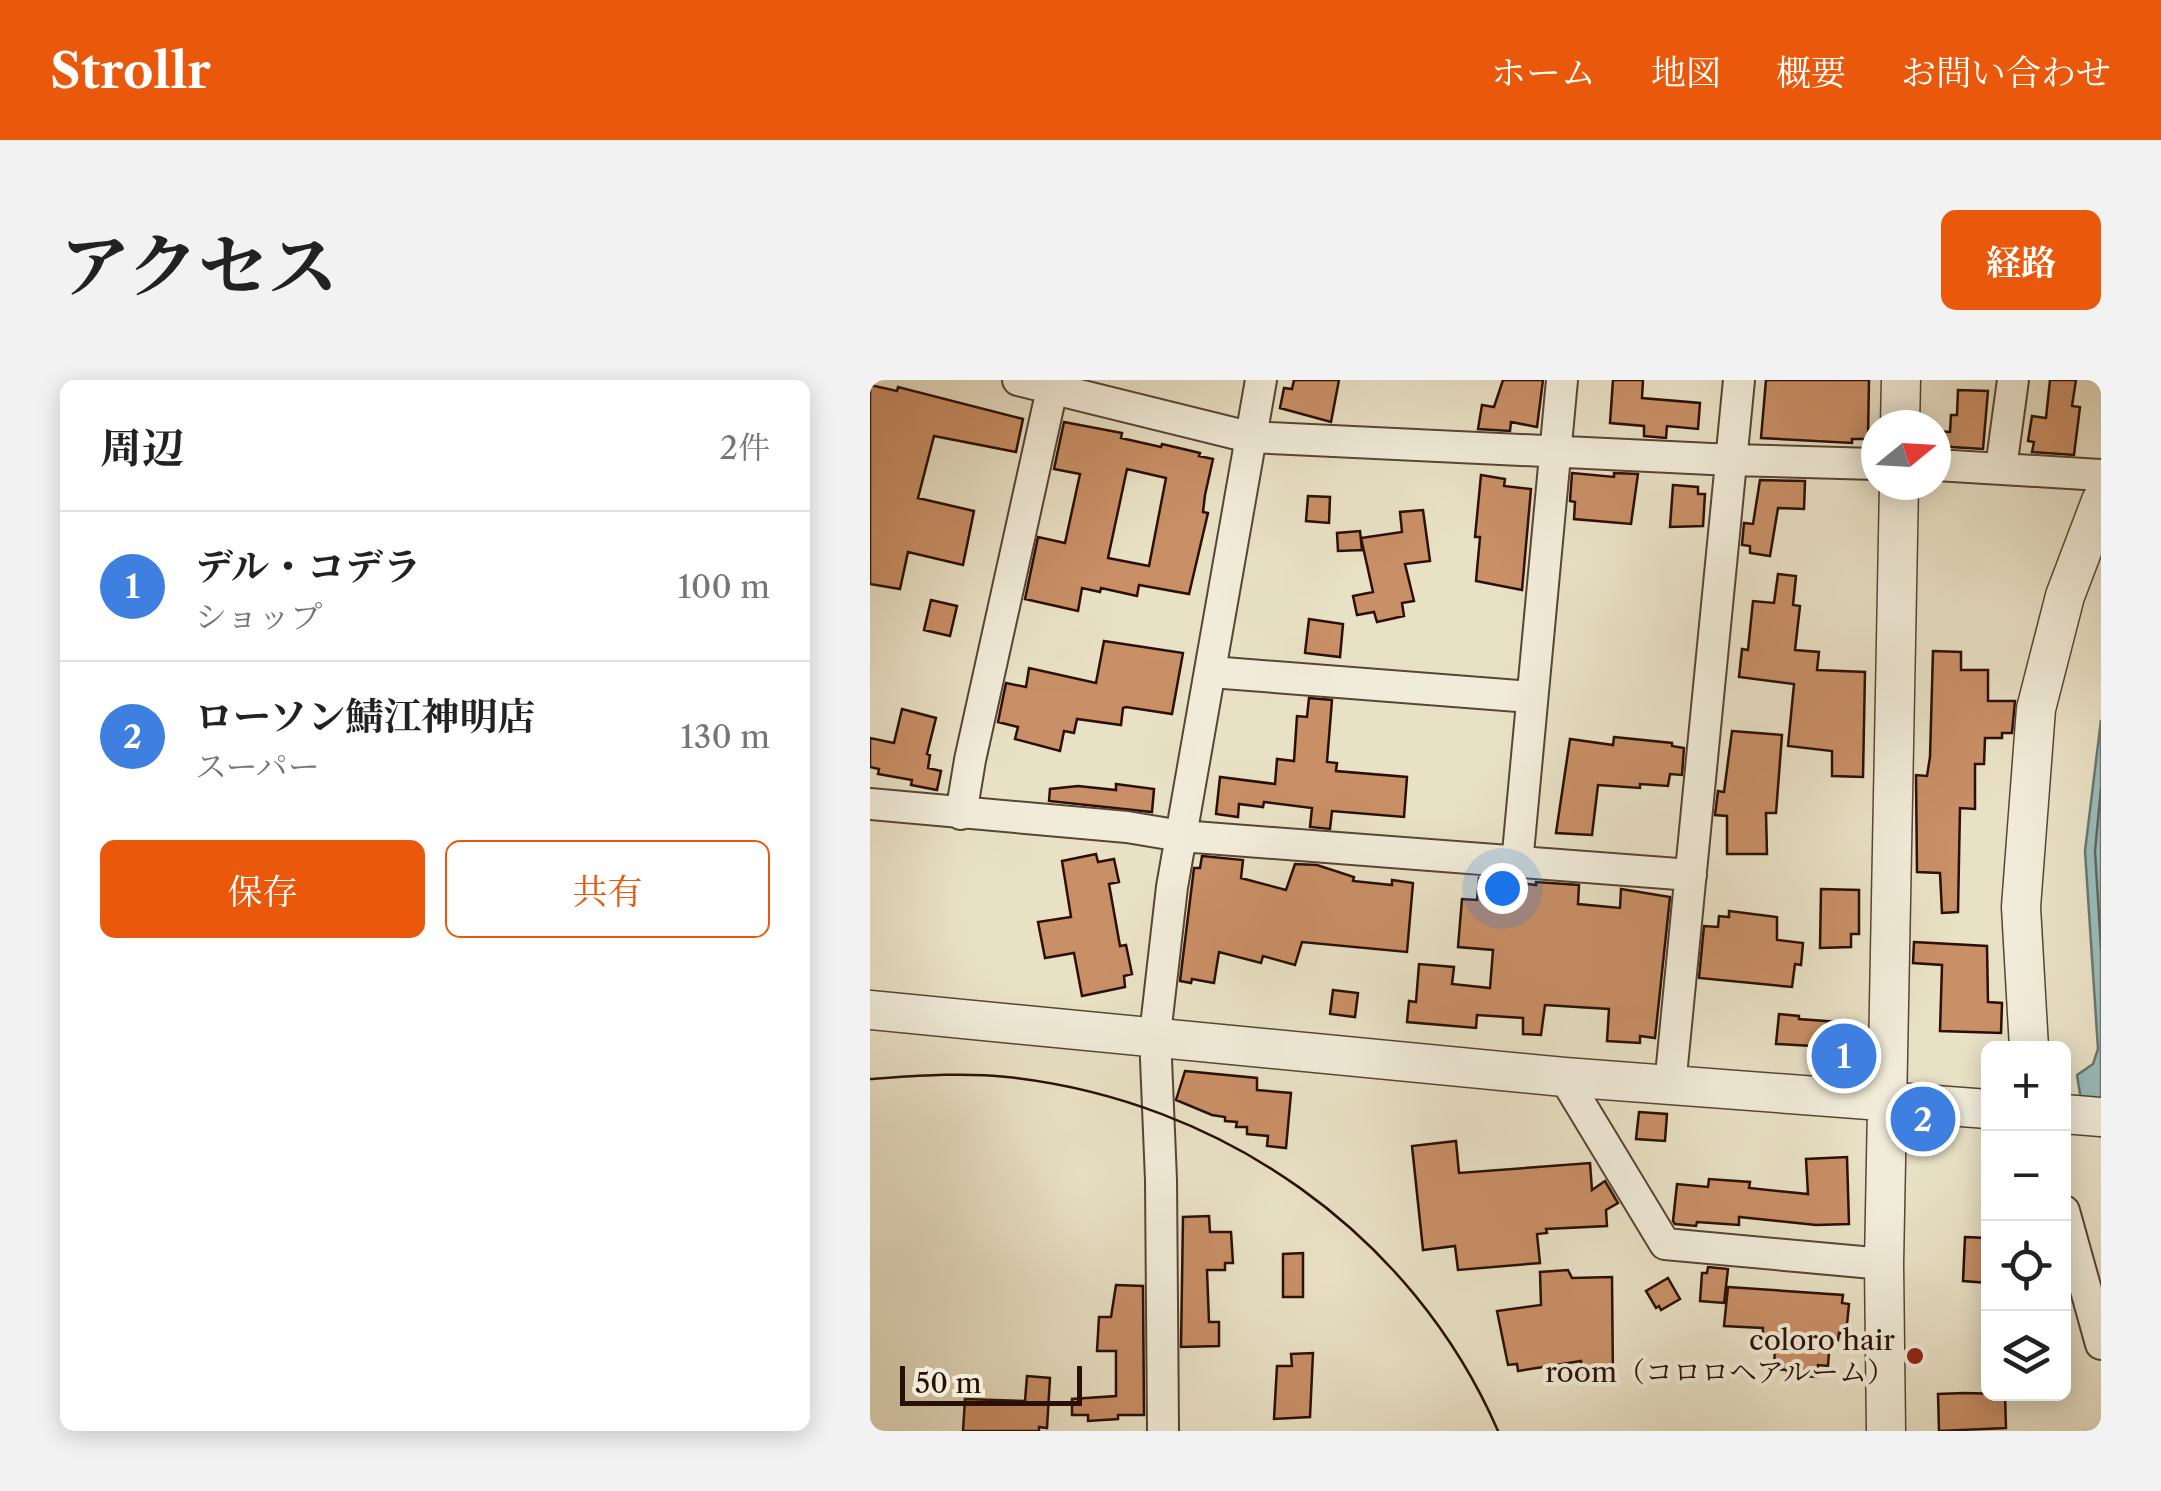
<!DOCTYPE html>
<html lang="ja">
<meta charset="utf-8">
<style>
:root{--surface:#fff;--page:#f2f2f2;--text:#222;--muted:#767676;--line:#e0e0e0;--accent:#ea580c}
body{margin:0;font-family:"Libre Caslon Text","Noto Serif JP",serif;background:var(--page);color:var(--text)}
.controls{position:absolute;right:30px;bottom:30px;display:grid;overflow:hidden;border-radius:15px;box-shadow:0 5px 25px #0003}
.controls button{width:90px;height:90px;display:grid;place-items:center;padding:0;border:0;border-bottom:2px solid var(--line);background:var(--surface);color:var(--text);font:50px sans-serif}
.compass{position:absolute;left:991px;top:30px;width:90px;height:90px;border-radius:50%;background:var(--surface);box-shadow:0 5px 25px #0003;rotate:72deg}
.scale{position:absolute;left:30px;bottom:25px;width:182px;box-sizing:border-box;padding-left:10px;border:5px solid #290f05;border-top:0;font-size:28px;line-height:35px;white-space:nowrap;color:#290f05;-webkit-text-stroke:8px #f1ecd9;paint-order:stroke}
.you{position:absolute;left:632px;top:508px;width:35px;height:35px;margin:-25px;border:8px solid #fff;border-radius:50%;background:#1a73e8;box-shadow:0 0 0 15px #1a73e833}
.badge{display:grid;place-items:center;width:65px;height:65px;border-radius:50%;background:var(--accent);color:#fff;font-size:32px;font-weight:700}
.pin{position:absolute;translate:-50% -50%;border:5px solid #fff;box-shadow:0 2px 10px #0006}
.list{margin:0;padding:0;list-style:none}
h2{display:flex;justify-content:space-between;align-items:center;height:130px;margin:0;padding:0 40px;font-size:42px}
h2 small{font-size:32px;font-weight:400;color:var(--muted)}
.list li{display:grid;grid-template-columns:65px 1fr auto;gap:30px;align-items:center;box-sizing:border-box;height:150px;padding:0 40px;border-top:2px solid var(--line)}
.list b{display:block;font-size:38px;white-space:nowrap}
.list p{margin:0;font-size:32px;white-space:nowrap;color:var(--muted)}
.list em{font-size:32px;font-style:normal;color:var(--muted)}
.actions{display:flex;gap:20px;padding:30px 40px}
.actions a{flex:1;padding:22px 0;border:2px solid var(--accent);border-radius:15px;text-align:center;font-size:35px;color:var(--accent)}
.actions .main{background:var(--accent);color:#fff}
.icon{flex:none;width:55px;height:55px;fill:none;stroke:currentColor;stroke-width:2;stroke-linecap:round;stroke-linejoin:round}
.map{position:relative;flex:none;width:1231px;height:1051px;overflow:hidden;border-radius:15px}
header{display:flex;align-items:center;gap:60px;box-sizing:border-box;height:140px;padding:0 50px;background:var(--accent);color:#fff}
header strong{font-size:48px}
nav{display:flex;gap:55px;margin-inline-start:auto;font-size:35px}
.intro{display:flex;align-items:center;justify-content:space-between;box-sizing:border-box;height:240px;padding:0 60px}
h1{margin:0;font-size:70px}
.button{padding:25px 45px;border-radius:15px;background:var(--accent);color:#fff;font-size:35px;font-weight:700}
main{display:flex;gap:60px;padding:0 60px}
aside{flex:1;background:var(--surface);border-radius:15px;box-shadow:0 5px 25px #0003}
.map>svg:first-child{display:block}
</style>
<header>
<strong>Strollr</strong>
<nav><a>ホーム</a><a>地図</a><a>概要</a><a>お問い合わせ</a></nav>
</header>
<div class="intro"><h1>アクセス</h1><a class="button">経路</a></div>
<main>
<aside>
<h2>周辺<small>2件</small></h2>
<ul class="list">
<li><span class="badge" style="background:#3f7fe0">1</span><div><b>デル・コデラ</b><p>ショップ</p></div><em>100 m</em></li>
<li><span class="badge" style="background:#3f7fe0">2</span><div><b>ローソン鯖江神明店</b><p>スーパー</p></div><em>130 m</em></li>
</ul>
<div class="actions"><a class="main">保存</a><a>共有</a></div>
</aside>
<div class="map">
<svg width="1231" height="1051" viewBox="0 0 1231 1051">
<rect width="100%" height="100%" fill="#e9e1c5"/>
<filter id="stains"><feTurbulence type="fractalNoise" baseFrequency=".002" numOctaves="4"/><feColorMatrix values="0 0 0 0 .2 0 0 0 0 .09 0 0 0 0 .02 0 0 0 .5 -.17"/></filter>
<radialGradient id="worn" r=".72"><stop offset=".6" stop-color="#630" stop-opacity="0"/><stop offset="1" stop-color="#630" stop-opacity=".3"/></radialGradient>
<path fill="#99bcba" stroke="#6c7772" stroke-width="2.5" d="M1231,340V756L1215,746L1207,695L1223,684L1228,669L1215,471Z"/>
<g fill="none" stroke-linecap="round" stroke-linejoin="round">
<path stroke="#616660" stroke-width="2.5" d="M1231,408L1225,471L1231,569"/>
</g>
<path fill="#c98f66" stroke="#290f05" stroke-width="2.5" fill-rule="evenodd" d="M424,0H469L461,42L410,28L414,8L422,9Z
M633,0H673L667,47L641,42L640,51L608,49L612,25L624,27Z
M743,0H773L772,18L830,23L828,49L797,46L796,58L774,56V46L740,43Z
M896,0H999L998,59H982V63L891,58Z
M1180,0H1206L1202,26L1210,27L1204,75L1162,72L1164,62L1158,61L1162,36L1176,38Z
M0,5L27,11L28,7L153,39L146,72L64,56L48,118L104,131L93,185L38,172L30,209L0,204Z
M1088,10L1118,11L1113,69L1066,66V51L1080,52L1081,35H1087Z
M194,42L252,53L251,58L291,67L292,64L330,73L329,76L343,79L335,115L333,132L338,133L319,214L269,205L267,216L231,208L230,212L212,208L208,231L155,219L168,157L195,163L210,94L184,89ZM257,89L296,98L279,186L238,178Z
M702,93L744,97V93L768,94L761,144L704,139L705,122L700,121Z
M611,95L635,99L634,106L661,109L652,210L606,201L610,157H605Z
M890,100L935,101L934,129L908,128L900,176L880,173V166L872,165L874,143L883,144Z
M803,105L828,107V114H835L833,146L800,147Z
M438,116L460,117L459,143L436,141Z
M553,130L560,181L535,184L544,221L532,223L534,236L507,242L504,232L487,235L483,216L503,212L491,158L532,152L530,132Z
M490,151L492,170L468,171L467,153Z
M908,194L926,196L923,225L930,226L925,270L949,272L947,290L995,292L993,397L962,396V371L918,366L924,304L869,297L872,269L878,270L883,221L904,223Z
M61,220L87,226L80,256L54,250Z
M439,239L473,244L470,277L435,273Z
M234,261L313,273L302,334L256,327L253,328L251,345L207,339L204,353L194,351L190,371L145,359L148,347L128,342L136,303L156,307L159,288L226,303Z
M1063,271L1091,272V290H1118V321H1145L1142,353H1132V358H1115L1114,384H1105V429L1090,428L1088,532L1072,533L1070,493L1047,492L1046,395L1057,396L1060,377Z
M439,318L462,320L457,382L467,383L466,391L537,397L534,437L462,431L460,449L440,447L442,428L394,422L393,427L369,424L368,437L346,434L350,397L405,404L407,379L424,381L427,336L437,337Z
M32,329L66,338L57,374L60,375L58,388L71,391L67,410L41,405L42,400L8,394L9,389L0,387V358L24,363Z
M862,351L912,355L906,433H896L897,474H857V436L845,435L848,411L854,412Z
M744,357L802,363V366L814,368L812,395L800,394L798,406L770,404V408L728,405L722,455L686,453L700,359L743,365Z
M246,404L284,409L282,432L179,421L180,409L208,406L246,410Z
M226,474L228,482L244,479L249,502L239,504L250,566L256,565L262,594L254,596L255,607L212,616L204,573L175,578L168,542L201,537L192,481Z
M332,476L373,480L371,498L416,510L425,484L447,485L484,497L483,501L522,505V500L543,503L537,572L432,562L425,585L393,576L391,583L349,572L344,603L322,599L321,603L310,601L324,488H330Z
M609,498L666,505V502L709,505L708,524L750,528L751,509L800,517L785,658L770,656V663L737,661L739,629L675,625L671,655L653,654V638L607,635L606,648L537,642L539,621L546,622L549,584L584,587L582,604L620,608L623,570L588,567L592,519L607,520Z
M951,509L989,510V554H981V567L950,568Z
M859,531L907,537V560L933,563L931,585L925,584L922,607L829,598L834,546L848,547L849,536L859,537Z
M1044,562L1117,566L1118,622L1132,623L1131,653L1070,651L1072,585L1043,583Z
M463,610L488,613L485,637L460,634Z
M909,634L929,636V639L982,643L980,673L945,671L943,666L906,664Z
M315,691L387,698V710L421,713L416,768L397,766L398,756L377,754V747H366L367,742L355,741V737L342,735L306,720Z
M769,732L797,734L795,761L766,759Z
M586,761L589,793L720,783L722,810L735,801L748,823L736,830L737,846L676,849L677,853L667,854L670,883L588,890L585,866L553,870L542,766Z
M977,777L979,844L946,845L869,837V845L827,842L826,846L805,844L803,841L807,804L838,807L839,799L880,802L879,808L938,814L936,779Z
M339,836L340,852H361L363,883H355V890H337L339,942H349V966L311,967L313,837Z
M1095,857L1118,858V903L1093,901Z
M433,873V917H413V874Z
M838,887L858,889L854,923L830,921L832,893H837Z
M698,890L702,898L742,897L743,1001L712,1003L711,981L648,991L647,984L638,985L627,931L671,925L670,892Z
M798,898L810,919L791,930L789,926L786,928L776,911Z
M246,905L273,906L274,1035H248V1039L218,1041V1035H202V1019L246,1016V971H227L229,937H241Z
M858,907L973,915L972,923L979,924L976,954L969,953L968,960L960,959L958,986L948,985L947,997L917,995V990L904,989L905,966H892L893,948L854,946Z
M443,973L440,1037L404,1039L407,986H422L421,974Z
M157,996L180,998L177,1048L169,1047V1051H93L95,1019L155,1021Z
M1094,1013L1135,1014L1136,1048L1069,1051L1068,1014Z"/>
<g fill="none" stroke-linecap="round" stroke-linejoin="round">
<g stroke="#594435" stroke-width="34">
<path id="minor" d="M148,0L379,57L862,80L1006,84
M1066,85L1231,95
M1131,88L1143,0
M341,292L661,317
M0,424L257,447L311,456L821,495
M91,434L100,380L184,0
M647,484L692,0
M694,697L795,864L1014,884
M800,706L869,0
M1194,831L1231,964
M293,1051L291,800L285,655L302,507L391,0"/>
</g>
<g stroke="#594435" stroke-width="41">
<path id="tertiary" d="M1030,45L1031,0
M0,630L694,697L1118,729
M1159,668L1151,527L1166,329L1195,216L1231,121
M1194,734L1231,737
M1016,1051L1014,884L1029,105"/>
</g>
<use href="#minor" stroke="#f1ecd9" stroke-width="30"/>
<use href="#tertiary" stroke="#f1ecd9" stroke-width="38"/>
<path stroke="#290f05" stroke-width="2.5" d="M0,699C45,696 92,692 137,697C351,720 542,853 628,1051"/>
</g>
<circle fill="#8f2418" stroke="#f1ecd9" stroke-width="4" cx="1045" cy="976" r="10"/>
<g text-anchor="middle" stroke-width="8" stroke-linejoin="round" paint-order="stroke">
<g font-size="28" fill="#290f05" stroke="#f1ecd9" text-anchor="end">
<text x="1025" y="970">coloro hair<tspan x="1025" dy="32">room（コロロヘアルーム）</tspan></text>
</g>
</g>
<rect width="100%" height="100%" filter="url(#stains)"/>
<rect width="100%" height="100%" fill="url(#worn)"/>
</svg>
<div class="controls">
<button>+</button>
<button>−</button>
<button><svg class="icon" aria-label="locate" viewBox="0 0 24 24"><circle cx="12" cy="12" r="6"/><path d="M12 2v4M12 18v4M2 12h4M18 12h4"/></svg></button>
<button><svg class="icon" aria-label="layers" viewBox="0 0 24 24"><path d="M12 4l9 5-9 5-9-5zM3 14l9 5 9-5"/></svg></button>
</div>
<svg class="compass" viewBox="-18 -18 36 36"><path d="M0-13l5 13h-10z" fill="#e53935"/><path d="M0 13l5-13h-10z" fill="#767676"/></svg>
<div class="scale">50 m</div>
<div class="you"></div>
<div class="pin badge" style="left:974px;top:676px;background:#3f7fe0">1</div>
<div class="pin badge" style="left:1053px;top:739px;background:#3f7fe0">2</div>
</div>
</main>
